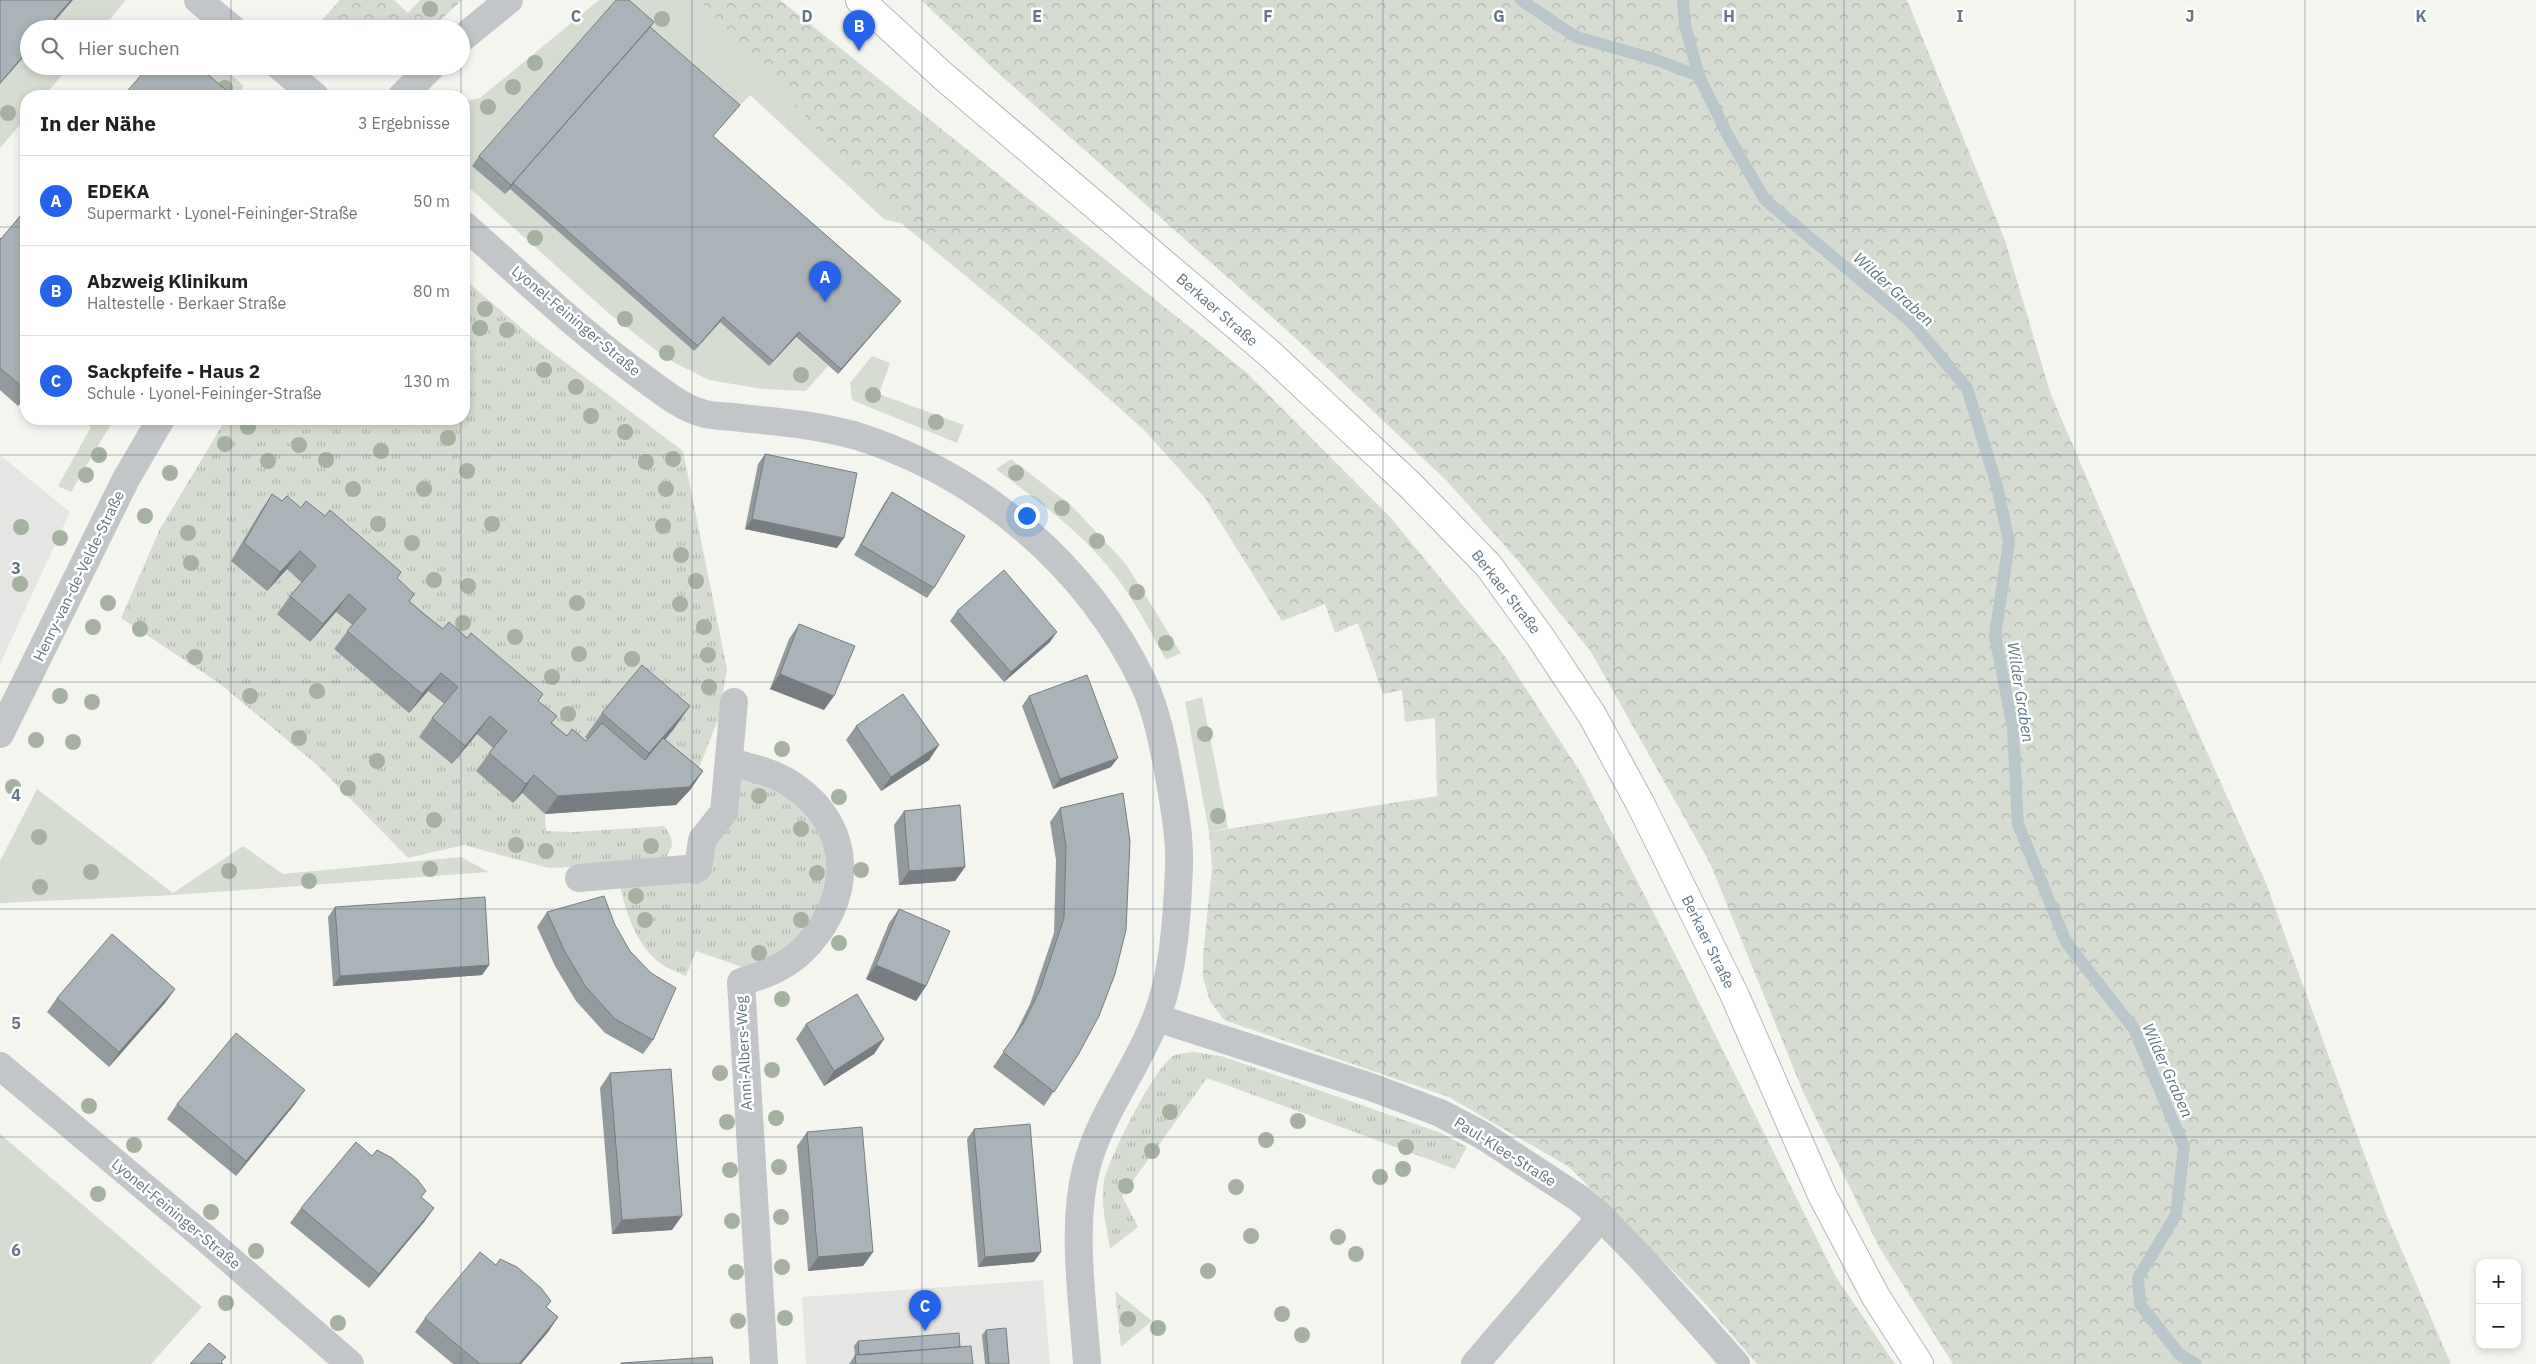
<!DOCTYPE html>
<html lang="de">
<meta charset="utf-8">
<style>
:root{--surface:#fff;--page:#f2f2f2;--text:#202124;--muted:#757577;--line:#e0e0e0;--accent:#2563eb}
body{margin:0;font-family:"IBM Plex Sans",sans-serif;background:var(--page);color:var(--text)}
.controls{position:absolute;right:15px;bottom:15px;display:grid;overflow:hidden;border-radius:10px;box-shadow:0 2px 8px #0003}
.controls button{width:45px;height:45px;display:grid;place-items:center;padding:0;border:0;border-bottom:1px solid var(--line);background:var(--surface);color:var(--text);font:25px sans-serif}
.you{position:absolute;left:1026px;top:515px;width:18px;height:18px;margin:-12px;border:4px solid #fff;border-radius:50%;background:#1a73e8;box-shadow:0 0 0 8px #1a73e833}
.badge{display:grid;place-items:center;width:32px;height:32px;border-radius:50%;background:var(--accent);color:#fff;font-size:16px;font-weight:700}
.pin{position:absolute;translate:-50% -41px;filter:drop-shadow(0 1px 2px #0008)}
.pin::after{content:'';position:absolute;top:26px;width:18px;height:15px;background:inherit;clip-path:polygon(0 0,100% 0,50% 100%)}
.list{margin:0;padding:0;list-style:none}
h2{display:flex;justify-content:space-between;align-items:center;height:65px;margin:0;padding:0 20px;font-size:21px}
h2 small{font-size:16px;font-weight:400;color:var(--muted)}
.list li{display:grid;grid-template-columns:32px 1fr auto;gap:15px;align-items:center;box-sizing:border-box;height:90px;padding:0 20px;border-top:1px solid var(--line)}
.list b{display:block;font-size:19px;white-space:nowrap}
.list p{margin:0;font-size:16px;white-space:nowrap;color:var(--muted)}
.list em{font-size:16px;font-style:normal;color:var(--muted)}
.icon{flex:none;width:28px;height:28px;fill:none;stroke:currentColor;stroke-width:2;stroke-linecap:round;stroke-linejoin:round}
.map{position:relative;flex:none;width:2536px;height:1364px;overflow:hidden}
.search{position:absolute;background:var(--surface);box-shadow:0 2px 8px #0003;left:20px;top:20px;width:450px;height:55px;display:flex;align-items:center;gap:12px;box-sizing:border-box;padding:0 18px;border-radius:28px;color:var(--muted);font-size:19px}
.panel{position:absolute;background:var(--surface);box-shadow:0 2px 8px #0003;left:20px;top:90px;width:450px;height:335px;border-radius:20px}
.map>svg:first-child{display:block}
</style>
<div class="map">
<svg width="2536" height="1364" viewBox="0 0 2536 1364">
<defs>
<pattern id="forest-crowns" width="20" height="18" patternUnits="userSpaceOnUse" patternTransform="scale(1.25)"><rect width="20" height="18" fill="#d6dcd1"/><path d="M2 6a3 3 0 1 1 6 0M12 15a3 3 0 1 1 6 0" fill="none" stroke="#b1b7af"/></pattern>
<pattern id="park-tufts" width="24" height="20" patternUnits="userSpaceOnUse" patternTransform="scale(1.25)"><rect width="24" height="20" fill="#d6dcd1"/><path d="M3 7l-1-3M5 7V3M7 7l1-3M15 17l-1-3M17 17v-4M19 17l1-3" fill="none" stroke="#b1b7af"/></pattern>
</defs>
<rect width="100%" height="100%" fill="#f5f5f0"/>
<path fill="#e5e6e4" d="M0,455L70,512L0,664Z
M1043,1280L1050,1364H806L802,1297Z"/>
<path fill="#d6dcd1" d="M73,0H126L102,29H48Z
M599,0H700L901,223L885,220L750,95L736,110L509,188L694,351L720,322L769,366L795,337L828,366L806,391L762,389L709,380L667,359L606,311L464,183V101L480,98Z
M328,13L345,29H314Z
M29,51V66H70L44,96H26V118L0,148V84Z
M171,66H221L244,86L237,96H206Z
M341,66H386L389,69L367,72Z
M872,356L890,363L879,394L964,425L957,443L852,400L850,383Z
M82,419H114L71,492L58,486L91,427Z
M1011,459L1072,506L1126,564L1181,653L1166,660C1146,623 1127,586 1098,555C1068,522 1031,496 996,469Z
M1202,697L1228,828L1209,832L1185,702Z
M37,789L173,893L243,846L283,874L461,857L489,872L174,895L0,903V861Z
M0,1134L202,1307L151,1364H0Z"/>
<path fill="url(#forest-crowns)" d="M340,0H394L408,13L420,0H462L431,29H345L328,13Z
M700,0H780L1246,372L1390,517L1504,655L1581,773L1675,954L1836,1277L1895,1364H1757L1702,1300L1569,1167L1449,1097L1224,1020L1210,1001L1203,978V955L1212,868L1209,832L1437,796L1435,718L1405,722L1402,690L1383,694L1358,623L1335,633L1325,604L1282,621L1205,498L1145,431L1035,333L901,223Z
M921,0H1907L2005,240L2050,392L2151,628L2266,883L2386,1214L2451,1364H1953L1879,1247L1804,1094L1710,863L1591,652L1520,563L1447,481L1290,333L997,72Z"/>
<path fill="url(#park-tufts)" d="M464,279L533,338L683,451L727,669L718,720L690,790L650,757L673,730L585,737L589,742L573,759L260,512L232,561L267,590L287,569L304,585L278,614L310,642L336,612L353,627L334,649L409,712L428,691L445,706L419,737L452,764L477,734L495,749L513,802L522,793L545,814L546,831L574,832L664,826C676,842 673,847 663,862L549,868L464,845L408,858L317,765L219,683L121,618L160,529L226,419H464Z
M739,778L762,783L789,797L806,812L821,831L827,847L828,893L790,949L755,966L742,967L696,951L686,976C678,972 668,969 661,964C637,946 626,914 620,885L709,877L708,857Z
M1194,1052L1221,1056L1313,1088L1441,1133L1467,1147L1455,1169L1207,1078L1122,1196L1138,1227L1110,1249C1107,1227 1100,1204 1104,1181C1108,1160 1156,1063 1175,1055C1180,1053 1188,1053 1194,1052Z
M1115,1291L1152,1321L1121,1347Z"/>
<g fill="none" stroke-linecap="round" stroke-linejoin="round">
<path stroke="#b9c7cb" stroke-width="12" d="M1521,0L1576,37L1654,59L1699,76
M1683,0L1685,25L1699,76L1726,132L1765,200L1912,323L1967,388L1997,486L2009,542L1995,636L2013,728L2018,824L2066,942L2134,1029L2184,1147L2176,1215L2138,1278L2140,1304L2179,1354L2196,1364"/>
<g stroke="#b3b8bb" stroke-width="30">
<path id="major" d="M860,0L943,76L1270,354L1410,485L1488,565L1541,638L1592,715L1641,805L1735,996L1822,1195L1876,1297L1919,1364"/>
</g>
<path stroke="#c2c6c9" stroke-width="28" d="M198,0L233,29
M461,39L509,0
M279,66L315,96
M402,96L432,66
M464,225C524,278 583,335 649,382C664,393 683,408 702,413C714,417 729,416 741,418C780,422 819,425 857,436C982,476 1087,565 1144,684C1158,714 1164,750 1170,782C1175,810 1180,839 1179,867C1177,918 1174,974 1155,1021C1135,1072 1099,1116 1086,1169C1071,1230 1083,1302 1087,1364
M0,734L126,479L161,419
M730,762C753,768 774,772 794,786C856,829 853,902 801,952C784,968 762,976 741,982L764,1364
M579,878L698,868L702,840L724,812L734,702
M1157,1018L1371,1087L1440,1113L1482,1135L1580,1199L1601,1217L1643,1260L1736,1364
M0,1066L204,1237L350,1364
M1475,1364L1601,1217"/>
<use href="#major" stroke="#fff" stroke-width="28"/>
</g>
<g fill="#a7b1a1">
<circle cx="430" cy="9" r="8"/>
<circle cx="662" cy="19" r="8"/>
<circle cx="535" cy="63" r="8"/>
<circle cx="513" cy="87" r="8"/>
<circle cx="225" cy="88" r="8"/>
<circle cx="488" cy="107" r="8"/>
<circle cx="8" cy="113" r="8"/>
<circle cx="535" cy="238" r="8"/>
<circle cx="485" cy="309" r="8"/>
<circle cx="625" cy="319" r="8"/>
<circle cx="480" cy="328" r="8"/>
<circle cx="507" cy="330" r="8"/>
<circle cx="667" cy="353" r="8"/>
<circle cx="544" cy="370" r="8"/>
<circle cx="801" cy="375" r="8"/>
<circle cx="576" cy="387" r="8"/>
<circle cx="873" cy="395" r="8"/>
<circle cx="591" cy="416" r="8"/>
<circle cx="936" cy="422" r="8"/>
<circle cx="248" cy="427" r="8"/>
<circle cx="625" cy="432" r="8"/>
<circle cx="448" cy="438" r="8"/>
<circle cx="225" cy="444" r="8"/>
<circle cx="299" cy="445" r="8"/>
<circle cx="381" cy="451" r="8"/>
<circle cx="99" cy="455" r="8"/>
<circle cx="673" cy="459" r="8"/>
<circle cx="326" cy="460" r="8"/>
<circle cx="268" cy="461" r="8"/>
<circle cx="646" cy="462" r="8"/>
<circle cx="467" cy="471" r="8"/>
<circle cx="170" cy="473" r="8"/>
<circle cx="1016" cy="473" r="8"/>
<circle cx="86" cy="475" r="8"/>
<circle cx="353" cy="489" r="8"/>
<circle cx="424" cy="489" r="8"/>
<circle cx="666" cy="489" r="8"/>
<circle cx="1062" cy="508" r="8"/>
<circle cx="145" cy="516" r="8"/>
<circle cx="378" cy="524" r="8"/>
<circle cx="492" cy="524" r="8"/>
<circle cx="663" cy="526" r="8"/>
<circle cx="21" cy="527" r="8"/>
<circle cx="188" cy="533" r="8"/>
<circle cx="60" cy="538" r="8"/>
<circle cx="1097" cy="541" r="8"/>
<circle cx="412" cy="543" r="8"/>
<circle cx="681" cy="555" r="8"/>
<circle cx="191" cy="563" r="8"/>
<circle cx="434" cy="580" r="8"/>
<circle cx="696" cy="581" r="8"/>
<circle cx="20" cy="584" r="8"/>
<circle cx="468" cy="586" r="8"/>
<circle cx="1137" cy="592" r="8"/>
<circle cx="108" cy="603" r="8"/>
<circle cx="577" cy="603" r="8"/>
<circle cx="680" cy="604" r="8"/>
<circle cx="463" cy="623" r="8"/>
<circle cx="93" cy="627" r="8"/>
<circle cx="704" cy="627" r="8"/>
<circle cx="140" cy="629" r="8"/>
<circle cx="515" cy="637" r="8"/>
<circle cx="1166" cy="643" r="8"/>
<circle cx="579" cy="654" r="8"/>
<circle cx="708" cy="655" r="8"/>
<circle cx="195" cy="657" r="8"/>
<circle cx="632" cy="659" r="8"/>
<circle cx="552" cy="677" r="8"/>
<circle cx="709" cy="687" r="8"/>
<circle cx="317" cy="691" r="8"/>
<circle cx="60" cy="696" r="8"/>
<circle cx="250" cy="696" r="8"/>
<circle cx="92" cy="702" r="8"/>
<circle cx="568" cy="714" r="8"/>
<circle cx="1205" cy="734" r="8"/>
<circle cx="299" cy="738" r="8"/>
<circle cx="36" cy="740" r="8"/>
<circle cx="73" cy="742" r="8"/>
<circle cx="782" cy="749" r="8"/>
<circle cx="377" cy="761" r="8"/>
<circle cx="13" cy="787" r="8"/>
<circle cx="348" cy="788" r="8"/>
<circle cx="759" cy="796" r="8"/>
<circle cx="839" cy="797" r="8"/>
<circle cx="1218" cy="816" r="8"/>
<circle cx="434" cy="820" r="8"/>
<circle cx="801" cy="829" r="8"/>
<circle cx="39" cy="837" r="8"/>
<circle cx="516" cy="845" r="8"/>
<circle cx="651" cy="846" r="8"/>
<circle cx="546" cy="851" r="8"/>
<circle cx="430" cy="869" r="8"/>
<circle cx="861" cy="870" r="8"/>
<circle cx="229" cy="871" r="8"/>
<circle cx="91" cy="872" r="8"/>
<circle cx="817" cy="873" r="8"/>
<circle cx="309" cy="881" r="8"/>
<circle cx="40" cy="887" r="8"/>
<circle cx="636" cy="896" r="8"/>
<circle cx="645" cy="920" r="8"/>
<circle cx="801" cy="920" r="8"/>
<circle cx="839" cy="943" r="8"/>
<circle cx="759" cy="953" r="8"/>
<circle cx="782" cy="999" r="8"/>
<circle cx="772" cy="1070" r="8"/>
<circle cx="720" cy="1073" r="8"/>
<circle cx="89" cy="1106" r="8"/>
<circle cx="1170" cy="1112" r="8"/>
<circle cx="776" cy="1118" r="8"/>
<circle cx="1298" cy="1121" r="8"/>
<circle cx="727" cy="1122" r="8"/>
<circle cx="1266" cy="1140" r="8"/>
<circle cx="134" cy="1145" r="8"/>
<circle cx="1406" cy="1147" r="8"/>
<circle cx="1152" cy="1151" r="8"/>
<circle cx="779" cy="1167" r="8"/>
<circle cx="1403" cy="1169" r="8"/>
<circle cx="730" cy="1170" r="8"/>
<circle cx="1380" cy="1177" r="8"/>
<circle cx="1126" cy="1186" r="8"/>
<circle cx="1236" cy="1187" r="8"/>
<circle cx="98" cy="1194" r="8"/>
<circle cx="211" cy="1212" r="8"/>
<circle cx="781" cy="1217" r="8"/>
<circle cx="732" cy="1221" r="8"/>
<circle cx="1251" cy="1236" r="8"/>
<circle cx="1338" cy="1237" r="8"/>
<circle cx="256" cy="1251" r="8"/>
<circle cx="1356" cy="1254" r="8"/>
<circle cx="782" cy="1267" r="8"/>
<circle cx="1208" cy="1271" r="8"/>
<circle cx="736" cy="1272" r="8"/>
<circle cx="226" cy="1303" r="8"/>
<circle cx="1282" cy="1314" r="8"/>
<circle cx="785" cy="1318" r="8"/>
<circle cx="1128" cy="1319" r="8"/>
<circle cx="738" cy="1321" r="8"/>
<circle cx="338" cy="1323" r="8"/>
<circle cx="1158" cy="1328" r="8"/>
<circle cx="1302" cy="1335" r="8"/>
</g>
<path fill="#929a9d" d="M654,22L650,27L736,110L713,136L901,301L897,306L838,374L796,337L769,366L720,322L694,351L510,189L505,194L472,166L479,156Z
M26,209V397L18,406L0,390V238L1,239Z
M765,454L837,548L745,529L758,464Z
M892,492L934,588L927,598L854,555L885,502Z
M272,494L282,501L301,508L306,501L397,578L409,601L443,629L538,701L552,723L567,736L586,741L587,739L585,737L602,713L690,706L673,730L665,740L703,771L690,790L676,805L545,814L522,793L513,803L476,771L493,748L477,734L452,764L419,737L432,718L444,704L428,691L409,713L334,649L352,625L336,612L310,642L277,614L290,596L302,583L287,569L267,591L231,561L260,512Z
M957,611L1050,642L1004,682L950,621Z
M799,624L824,710L770,689L789,639Z
M1029,696L1111,767L1053,789L1022,706Z
M856,726L939,745L929,760L881,791L846,740Z
M1123,793L1078,1055L1044,1106L993,1067L1013,1038L1030,1004L1054,933L1056,860L1050,822L1060,808Z
M904,811L965,867L955,881L899,885L894,825Z
M335,907L489,965L482,975L333,986L328,917Z
M899,909L926,986L916,1001L866,979L889,923Z
M547,912L653,1040L643,1054L605,1033L576,1001L555,966L537,927Z
M175,989L165,1003L109,1067L47,1012L57,998Z
M806,1024L884,1039L874,1054L824,1086L796,1039Z
M610,1073L672,1230L612,1234L600,1088Z
M177,1104H295L236,1176L167,1119Z
M974,1129L1034,1262L978,1267L967,1139Z
M807,1132L873,1252L863,1266L808,1271L797,1146Z
M422,1198L434,1208L424,1222L369,1288L290,1223L301,1208Z
M496,1265L551,1301L546,1307L558,1317L548,1332L521,1364H453L415,1332L425,1318Z
M986,1330L1009,1364H985L982,1335Z
M858,1341L960,1347L973,1364H849L855,1355L854,1346Z"/>
<path fill="#777d80" d="M71,0H73L48,29H46Z
M654,22L647,32L505,194L511,185Z
M29,49V51L0,84V83Z
M901,301L897,306L838,374L841,369Z
M723,317L720,322L694,351L698,346Z
M799,332L796,337L769,366L773,361Z
M26,395V397L18,406Z
M752,519L844,538L837,548L745,529Z
M300,551L287,569L267,591L280,572Z
M349,594L336,612L310,642L323,624Z
M1057,632L1050,642L1004,682L1011,672Z
M441,673L428,691L409,713L422,694Z
M780,674L834,696L824,710L770,689Z
M690,706L673,730L632,778L649,753Z
M490,716L477,734L452,764L465,746Z
M939,745L929,760L881,791L891,777Z
M1118,758L1111,767L1053,789L1060,779Z
M703,771L690,790L676,805L545,814L558,796Z
M534,775L522,793L513,803L526,784Z
M965,867L955,881L899,885L909,871Z
M489,965L482,975L333,986L340,976Z
M876,965L926,986L916,1001L866,979Z
M175,989L165,1003L109,1067L119,1052Z
M884,1039L874,1054L824,1086L834,1071Z
M305,1090L295,1104L236,1176L246,1161Z
M434,1208L424,1222L369,1288L379,1274Z
M682,1216L672,1230L612,1234L622,1220Z
M873,1252L863,1266L808,1271L818,1257Z
M1041,1252L1034,1262L978,1267L985,1257Z
M558,1317L548,1332L521,1364H519Z"/>
<path fill="#aab3b7" stroke="#777d80" d="M0,0H71L46,29H29V49L0,83Z
M616,0H629L654,22L511,185L479,156Z
M650,27L740,105L713,136L901,301L841,369L799,332L773,361L723,317L698,346L513,183Z
M149,66H198L233,96H123Z
M26,209V390L0,368V238L1,239Z
M765,454L857,473L844,538L752,519Z
M892,492L965,536L934,588L861,545Z
M272,494L282,501L287,496L301,508L306,501L325,516L330,510L401,572L397,578L414,594L409,601L425,615L443,629L449,622L467,638L471,633L543,694L538,701L557,716L551,723L567,736L572,729L586,741L602,723L645,760L663,738L703,771L689,787L558,796L534,775L526,784L489,753L507,731L490,716L465,746L432,718L458,687L441,673L422,694L347,631L366,609L349,594L323,624L290,596L316,566L300,551L280,572L244,543Z
M1004,570L1057,632L1011,672L957,611Z
M799,624L855,646L834,696L780,674Z
M642,665L690,706L649,753L602,713Z
M1087,675L1118,758L1060,779L1029,696Z
M903,694L939,745L891,777L856,726Z
M1123,793L1130,841L1126,930L1115,974L1099,1016L1078,1055L1054,1092L1003,1052L1023,1024L1040,990L1064,918L1066,846L1060,808Z
M960,805L965,867L909,871L904,811Z
M604,896L615,925L630,951L651,973L676,988L653,1040L615,1019L586,987L565,952L547,912Z
M485,897L489,965L340,976L335,907Z
M899,909L950,931L926,986L876,965Z
M112,934L175,989L119,1052L57,998Z
M857,994L884,1039L834,1071L806,1024Z
M236,1033L305,1090L246,1161L177,1104Z
M671,1069L682,1216L622,1220L610,1073Z
M1030,1124L1041,1252L985,1257L974,1129Z
M862,1127L873,1252L818,1257L807,1132Z
M356,1142L372,1156L377,1150L392,1158L417,1179L426,1191L421,1197L434,1208L379,1274L301,1208Z
M480,1252L496,1265L500,1259L517,1267L541,1288L551,1301L546,1307L558,1317L519,1364H480L425,1318Z
M1006,1328L1009,1364H989L986,1330Z
M959,1333L960,1347L859,1355L858,1341Z
M209,1343L226,1357L221,1362L223,1364H190Z
M971,1346L973,1364H856L855,1355Z
M712,1357L713,1364H621V1363Z"/>
<path fill="none" stroke="#627683" stroke-width="1" stroke-opacity="0.55" d="M231,0V29M461,0V29M692,0V1364M922,0V1364M1153,0V1364M1383,0V1364M1614,0V1364M1844,0V1364M2075,0V1364M2305,0V1364M231,66V96M461,66V96M0,227H26M464,227H2536M231,419V1364M461,419V1364M0,455H2536M0,682H2536M0,909H2536M0,1137H2536"/>
<g text-anchor="middle" stroke-width="5" stroke-linejoin="round" paint-order="stroke">
<g font-size="15" fill="#627683" stroke="#fff">
<text transform="translate(1217 310) rotate(41)" y="5">Berkaer Straße</text>
<text transform="translate(576 321) rotate(40)" y="5">Lyonel-Feininger-Straße</text>
<text transform="translate(79 576) rotate(-64)" y="5">Henry-van-de-Velde-Straße</text>
<text transform="translate(1506 592) rotate(52)" y="5">Berkaer Straße</text>
<text transform="translate(1708 942) rotate(64)" y="5">Berkaer Straße</text>
<text transform="translate(744 1053) rotate(-93)" y="5">Anni-Albers-Weg</text>
<text transform="translate(1505 1152) rotate(32)" y="5">Paul-Klee-Straße</text>
<text transform="translate(176 1214) rotate(40)" y="5">Lyonel-Feininger-Straße</text>
</g>
<g font-size="16" font-style="italic" fill="#5e7981" stroke="#fff">
<text transform="translate(1894 289) rotate(42)" y="6">Wilder Graben</text>
<text transform="translate(2021 692) rotate(81)" y="6">Wilder Graben</text>
<text transform="translate(2168 1070) rotate(66)" y="6">Wilder Graben</text>
</g>
</g>
<g font-size="16" text-anchor="middle" font-weight="bold" fill="#627683" stroke="#fff" stroke-width="5" stroke-linejoin="round" paint-order="stroke">
<text x="576" y="22">C</text>
<text x="807" y="22">D</text>
<text x="1037" y="22">E</text>
<text x="1268" y="22">F</text>
<text x="1499" y="22">G</text>
<text x="1729" y="22">H</text>
<text x="1960" y="22">I</text>
<text x="2190" y="22">J</text>
<text x="2421" y="22">K</text>
<text x="16" y="574">3</text>
<text x="16" y="801">4</text>
<text x="16" y="1029">5</text>
<text x="16" y="1256">6</text>
</g>
</svg>
<div class="controls">
<button>+</button>
<button>−</button>
</div>
<div class="you"></div>
<div class="pin badge" style="left:825px;top:302px">A</div>
<div class="pin badge" style="left:859px;top:51px">B</div>
<div class="pin badge" style="left:925px;top:1331px">C</div>
<div class="search"><svg class="icon" aria-label="search" viewBox="0 0 24 24"><circle cx="10" cy="10" r="6"/><path d="M15 15l6 6"/></svg>Hier suchen</div>
<section class="panel">
<h2>In der Nähe<small>3 Ergebnisse</small></h2>
<ul class="list">
<li><span class="badge">A</span><div><b>EDEKA</b><p>Supermarkt · Lyonel-Feininger-Straße</p></div><em>50 m</em></li>
<li><span class="badge">B</span><div><b>Abzweig Klinikum</b><p>Haltestelle · Berkaer Straße</p></div><em>80 m</em></li>
<li><span class="badge">C</span><div><b>Sackpfeife - Haus 2</b><p>Schule · Lyonel-Feininger-Straße</p></div><em>130 m</em></li>
</ul>
</section>
</div>
